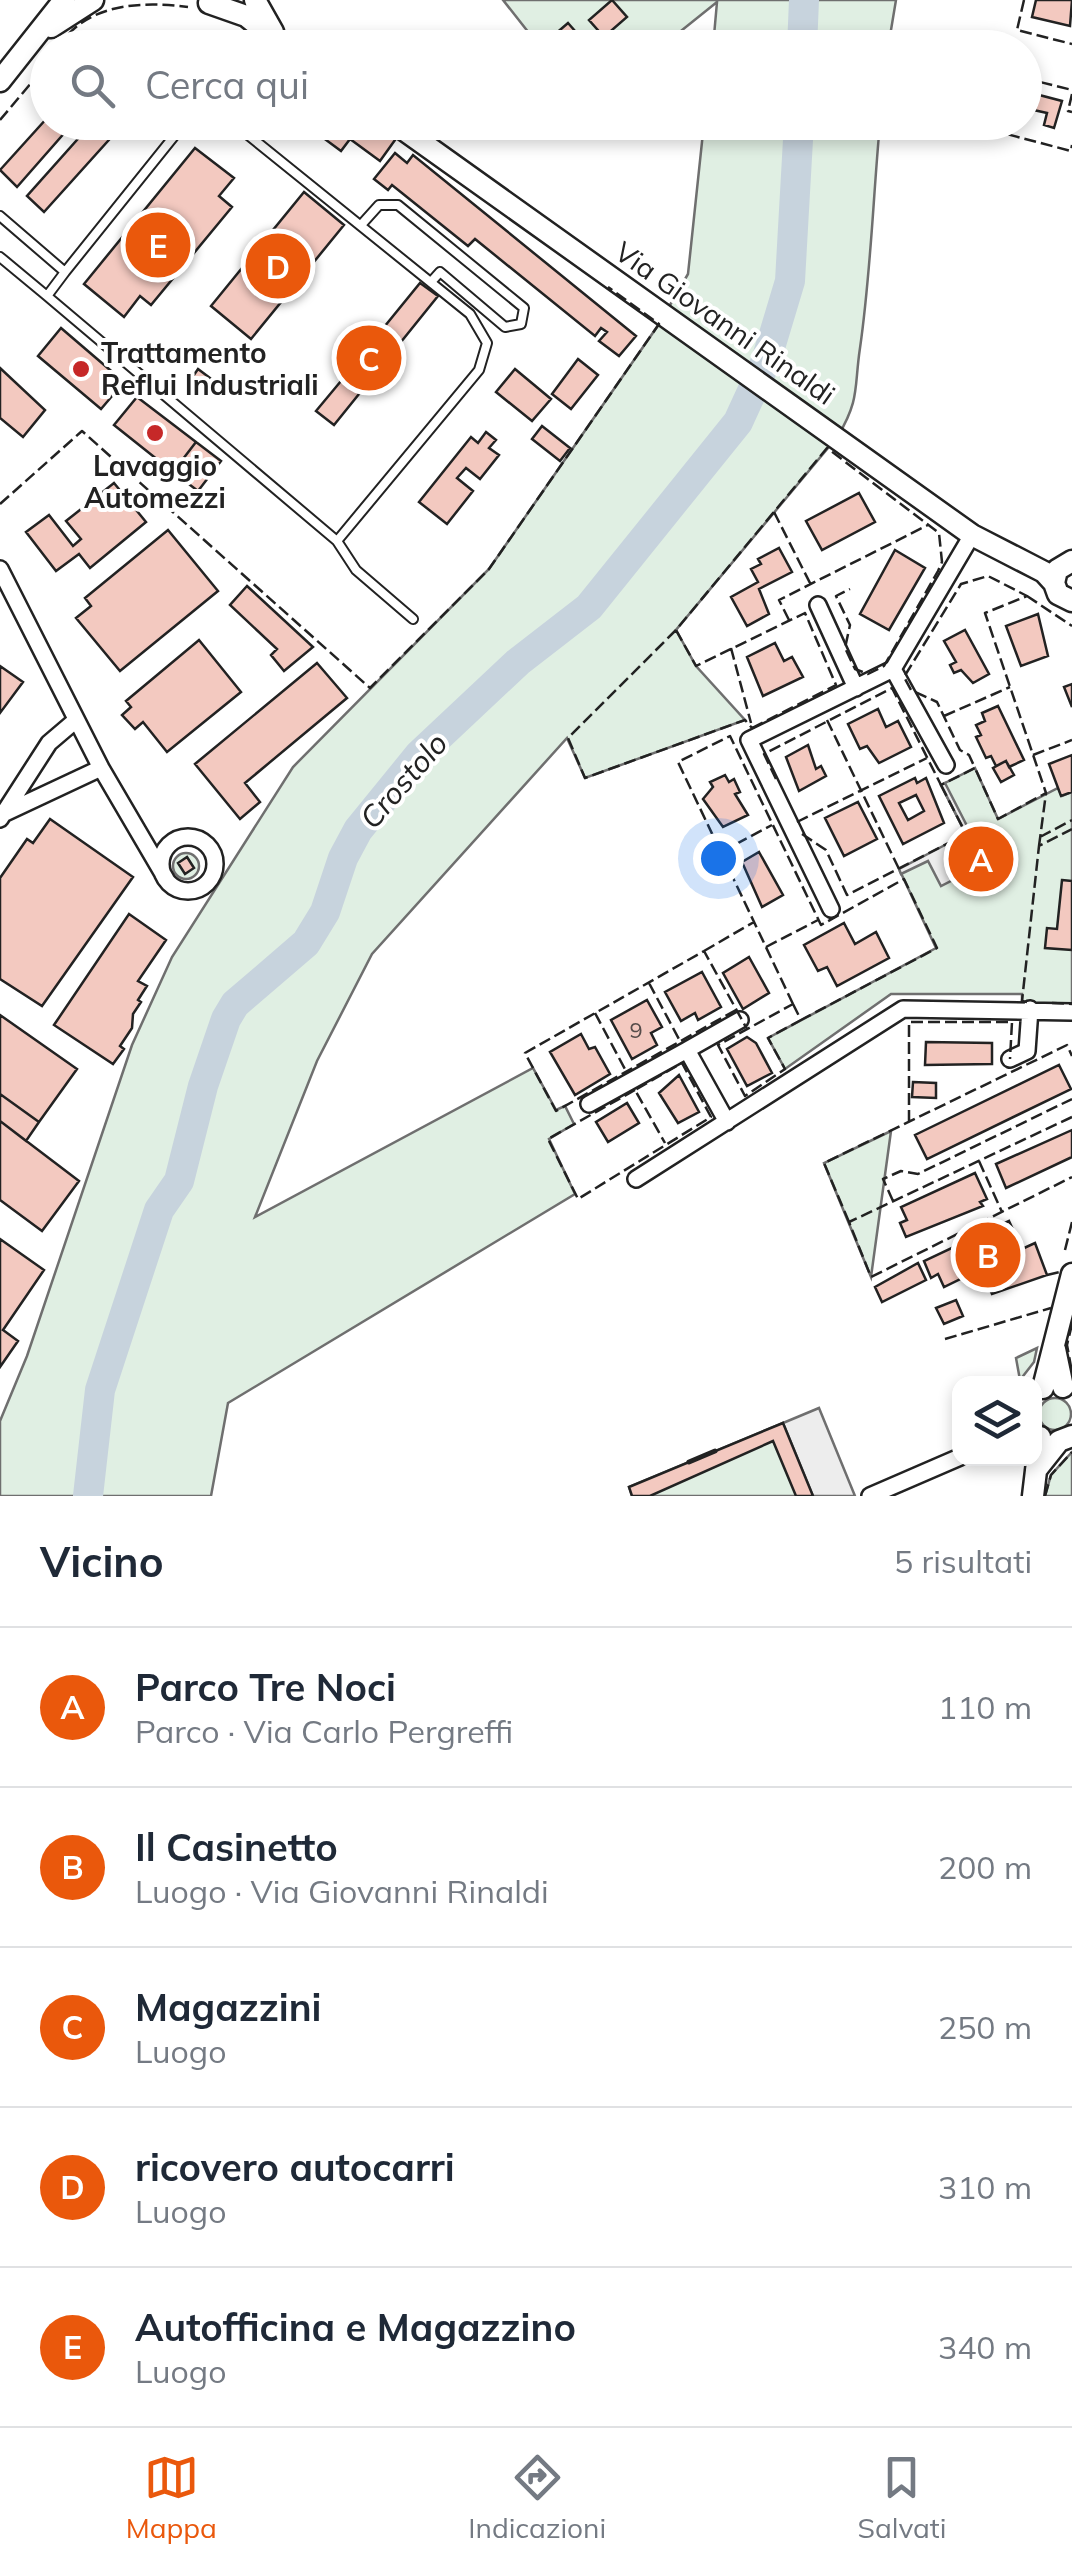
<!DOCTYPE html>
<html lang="it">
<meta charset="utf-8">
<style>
:root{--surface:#fff;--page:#f2f2f3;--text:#1f2937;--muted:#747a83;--line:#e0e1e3;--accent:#ea580c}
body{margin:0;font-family:Mulish,sans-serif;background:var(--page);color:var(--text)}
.controls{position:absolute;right:30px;bottom:30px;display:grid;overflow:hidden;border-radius:20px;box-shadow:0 5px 15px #0003}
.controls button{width:90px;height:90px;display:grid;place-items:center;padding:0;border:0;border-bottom:2px solid var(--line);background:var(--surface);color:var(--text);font:50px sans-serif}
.you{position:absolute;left:718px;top:858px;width:35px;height:35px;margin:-25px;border:8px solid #fff;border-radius:50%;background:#1a73e8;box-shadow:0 0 0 15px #1a73e833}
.badge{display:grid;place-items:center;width:65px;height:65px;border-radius:50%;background:var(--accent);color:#fff;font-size:32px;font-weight:700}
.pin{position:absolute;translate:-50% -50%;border:5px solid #fff;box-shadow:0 2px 10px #0006}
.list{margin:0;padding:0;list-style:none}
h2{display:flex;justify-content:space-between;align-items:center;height:130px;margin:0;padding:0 40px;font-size:42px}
h2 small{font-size:32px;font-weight:400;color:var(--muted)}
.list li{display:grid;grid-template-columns:65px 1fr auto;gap:30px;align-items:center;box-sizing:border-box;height:160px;padding:0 40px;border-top:2px solid var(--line)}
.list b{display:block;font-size:38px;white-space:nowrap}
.list p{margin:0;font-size:32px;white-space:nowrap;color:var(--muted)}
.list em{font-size:32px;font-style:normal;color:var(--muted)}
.icon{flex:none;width:55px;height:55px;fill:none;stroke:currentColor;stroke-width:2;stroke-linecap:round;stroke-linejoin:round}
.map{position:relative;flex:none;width:1072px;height:1496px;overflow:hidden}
.search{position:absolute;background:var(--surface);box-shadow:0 5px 15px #0003;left:30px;right:30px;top:30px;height:110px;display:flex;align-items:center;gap:25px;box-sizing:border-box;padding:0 35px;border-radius:55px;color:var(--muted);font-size:38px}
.sheet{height:930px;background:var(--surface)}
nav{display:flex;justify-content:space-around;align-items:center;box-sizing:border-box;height:140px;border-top:2px solid var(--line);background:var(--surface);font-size:28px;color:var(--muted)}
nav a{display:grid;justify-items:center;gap:5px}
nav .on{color:var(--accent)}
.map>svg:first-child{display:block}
</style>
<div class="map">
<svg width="1072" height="1496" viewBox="0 0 1072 1496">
<rect width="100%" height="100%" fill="#fff"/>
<path fill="#e0efe3" stroke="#6f6f6f" stroke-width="2.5" d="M503,0H896L888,48L713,47L717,2L661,47H540Z
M704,123H880C873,198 871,272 860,348C854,388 860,399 838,436L676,630L696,666L745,720L585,778L567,738L372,954L317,1061L255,1217L533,1068L556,1110L565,1106L574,1124L549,1139L575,1194L228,1403L211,1496H0V1421L27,1356L132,1045L172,957L293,767L489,569L659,324L688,274Z
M975,768L998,819L1058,788L1062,796L1072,792V1012L1022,1008V994H891L785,1069L768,1038L936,948L900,871L967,836L941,785Z
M173 866a13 13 0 1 1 26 0a13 13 0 1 1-26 0Z
M891,1131L871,1277L824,1163Z
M1037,1348L1034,1362L1020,1380L1016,1358Z
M1039 1414a16 16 0 1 1 32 0a16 16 0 1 1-32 0Z
M783,1423L813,1496H632L629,1487Z
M1072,1452V1496H1045L1051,1475Z"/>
<path fill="#ededed" stroke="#6f6f6f" stroke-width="2.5" d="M945,783L986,863L941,886L928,861L901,874L899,869L966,834L941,785Z
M819,1408L855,1496H813L783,1423Z"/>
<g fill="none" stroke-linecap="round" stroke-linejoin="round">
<path stroke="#c7d3dd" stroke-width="30" d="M802,48L804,0
M88,1496L100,1390L159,1210L179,1181L203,1086L226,1019L235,1004L306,943L325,912L343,858L358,830L419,755L518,662L589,607L738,422L766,361L790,281L799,122"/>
</g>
<path fill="#f3c9c0" stroke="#222" stroke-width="2.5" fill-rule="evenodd" d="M612,0L627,17L604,37L589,20Z
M1036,0H1072L1070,26L1032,17Z
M568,23L590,48H551L546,42Z
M1024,91L1062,101L1054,128L1044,125L1047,113L1029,109L1024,120Z
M48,117V122H74L17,187L0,170Z
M93,122H125L44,212L27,196Z
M315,122H371L395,140L380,161L350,139L341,151L310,128Z
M195,148L234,178L219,196L232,207L151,305L140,296L124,317L84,284Z
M395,153L407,163L413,155L636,336L619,356L599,341L607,332L601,328L595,336L475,239L468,246L392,185L388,190L374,179Z
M304,192L344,225L251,339L211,306Z
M420,283L438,296L334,425L316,411L356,363L345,354L357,340L367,348Z
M61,328L124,382L101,409L38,356Z
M578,359L598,375L571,409L552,394Z
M0,368L45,410L23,437L0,418Z
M198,369L210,378L200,391L189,382Z
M515,369L551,399L532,421L496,392Z
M137,397L196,442L173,472L114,425Z
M542,426L570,448L560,461L532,439Z
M486,432L496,440L489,448L499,455L480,479L466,468L457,478L473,491L447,524L419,502L471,437L478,443Z
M196,442L221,461L198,491L173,472Z
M114,483L146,522L90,568L79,554L56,571L26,532L49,515L73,546L81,539L66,521Z
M859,493L875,522L822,550L806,521Z
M168,530L218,591L120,671L76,618L91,606L85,598Z
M779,548L792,572L759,589L769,614L747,626L731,597L758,582L751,569L761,564L758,559Z
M895,550L925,568L889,630L860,614Z
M247,586L313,647L284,671L271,655L277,649L230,605Z
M1038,614L1048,656L1021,666L1006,626Z
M965,630L989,674L973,683L961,670L954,673L950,665L956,662L944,641Z
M199,640L241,692L167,752L143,722L135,729L122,715L131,707L126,701Z
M775,643L784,661L792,657L803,677L763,696L747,657Z
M317,663L347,698L245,783L260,802L240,819L195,764Z
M0,666L23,682L0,713Z
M1072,684V707L1064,687Z
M998,706L1024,760L1009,767L1006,761L996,766L991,756L986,758L976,737L981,735L976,725L985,721L982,713Z
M878,709L886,727L898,721L911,747L879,763L867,746L860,749L848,724Z
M808,745L816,769L821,766L826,776L799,791L786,757Z
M1072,755V792L1061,796L1049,764Z
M1006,761L1014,775L1001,782L993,768Z
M725,775L729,782L734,779L740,792L735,794L748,815L723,827L703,799L713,787L710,782Z
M915,778L917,783L926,778L944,823L903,844L879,796ZM916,795L924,811L908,820L899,803Z
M858,802L877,839L844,856L825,818Z
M50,819L133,877L42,1006L0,979V878L27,839L33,843Z
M759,852L783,895L762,907L742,862Z
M187,857L194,868L185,874L178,863Z
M1062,880L1072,881V950L1045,948L1047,928L1057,929Z
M129,914L166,940L138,981L147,986L138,1000L141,1002L133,1014L132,1028L120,1046L124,1049L113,1064L54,1025Z
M844,923L855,944L876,932L889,958L837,986L827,967L818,971L804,945Z
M749,957L769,993L743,1009L723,973Z
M702,972L721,1007L698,1020L695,1013L681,1021L665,992Z
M647,1000L662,1027L651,1033L657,1045L632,1059L611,1020Z
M0,1015L77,1069L39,1122L0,1094Z
M581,1034L589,1049L595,1047L610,1074L575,1095L550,1052Z
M747,1037L756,1043L772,1073L747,1086L727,1049Z
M926,1042L992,1043V1064L925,1065Z
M1059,1065L1071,1089L927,1159L915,1135Z
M679,1075L699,1112L678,1123L659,1093Z
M913,1082L936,1083V1098L912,1097Z
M0,1094L39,1122L26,1141L0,1121Z
M627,1103L639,1123L608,1142L596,1122Z
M0,1121L79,1181L42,1231L0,1200Z
M1072,1130V1157L1006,1188L996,1164Z
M975,1173L987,1199L980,1202L983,1206L906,1237L900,1223L907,1220L901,1207Z
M1009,1221L1022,1249L1035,1243L1047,1275L992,1294L981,1269L944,1287L938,1274L931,1278L924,1261Z
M0,1239L44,1270L3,1330L18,1341L0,1367Z
M918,1263L926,1280L882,1302L875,1287Z
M956,1300L963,1316L944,1324L936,1308Z
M783,1423L813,1496H796L773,1441L650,1496H632L629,1487Z"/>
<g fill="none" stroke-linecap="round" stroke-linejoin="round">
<g stroke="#222" stroke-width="12">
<path id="lane" d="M232,122L470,314L487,343L479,370L337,541
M0,216L65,272L47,296L0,257
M361,225L379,205H398L524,308L521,324L505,327L440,272L431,282
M65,272L179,130L195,122
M47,296L337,541L356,570L413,619"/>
</g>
<g stroke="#222" stroke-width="20">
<path id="street" d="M0,569L101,768L166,879
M818,605L856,688
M946,765L893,669L972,535
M3,814L101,768
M0,819L49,743L76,720
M161 864a27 27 0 1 1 54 0a27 27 0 1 1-54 0Z
M831,909L749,740L893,669
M687,1050L740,1020
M1010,1059L1027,1051L1030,1009
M589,1104L687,1050L727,1122
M636,1179L903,1009L1072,1012
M870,1496L960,1457"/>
</g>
<g stroke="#222" stroke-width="25">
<path id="secondary" d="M255,0L273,32
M209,3L246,16L286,48
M51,27L93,0
M0,81L64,0
M393,122L972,535L1044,572L1054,583
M1072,561L1057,570L1054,583L1058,594L1072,601
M1055,1349L1063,1387
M1043,1388L1072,1274
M1036,1470L1059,1441L1072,1436
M1033,1496L1040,1437"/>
</g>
<use href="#lane" stroke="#fff" stroke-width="8"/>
<use href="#street" stroke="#fff" stroke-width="15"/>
<use href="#secondary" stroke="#fff" stroke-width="20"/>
<path stroke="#222" stroke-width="2.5" stroke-dasharray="12 5" stroke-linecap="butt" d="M1024,0L1017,30L1072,44
M58,48C85,3 141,1 188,7
M1024,78L1072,90
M1072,94L1068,111L1072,112
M0,120L48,63
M981,122L980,127L1071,151L1072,145
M0,504L82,431L370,688L489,569L659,324L608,287
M774,512L811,585
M1027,596L1072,626
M789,620L779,600L928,525
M676,630L568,738L585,778L745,720L752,728
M731,648L751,723
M944,716L1010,687
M827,720L899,869
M752,728L836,685L805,613L696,666L676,630L827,448L939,533L942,562L938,571L884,666L868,674L855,669L845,648L850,625L836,596L850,589
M1033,755L1072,740
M776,779L764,754L892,688L941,785L975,768L969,755L960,750L937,702L911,690L904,677L961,584L988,576L1027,596L985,613L1046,793L998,819L975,768
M797,822L927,758
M802,834L826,850L847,895L966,834L941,785
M1040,837L1072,820
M1039,846L1046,793
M721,852L772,825
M766,947L818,920
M704,951L754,922
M649,983L680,1041
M1027,1002L1022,1001L1039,846L1072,829
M1052,1003L1072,1004
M793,1004L678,762L730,736L821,925L904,879L937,948L801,1020
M793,1004L801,1020L768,1038L785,1069L745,1096L718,1045Z
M736,1010L556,1111L525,1053L704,951L747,1029
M595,1013L626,1071
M635,1090L548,1139L578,1199L711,1117L682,1063L635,1090L665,1143
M1072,1117L849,1222L871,1277L1072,1177
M909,1122V1022H1012L1010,1059
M979,1161L1002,1212
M893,1201L883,1179L901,1171L918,1174L1072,1099
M849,1222L824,1163L1067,1045L1072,1056
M1065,1250L1072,1222
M1047,1275L1060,1272
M1072,1324L1067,1345L1072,1372
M945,1339L1051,1308
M1045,1496L1051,1475L1072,1452"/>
<path stroke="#222" stroke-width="5" d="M689,1462L715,1451"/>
</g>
<g fill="#c62828" stroke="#fff" stroke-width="4">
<circle cx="81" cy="369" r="10"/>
<circle cx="155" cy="433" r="10"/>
</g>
<g text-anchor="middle" stroke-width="8" stroke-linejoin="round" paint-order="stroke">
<g font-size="22" fill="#564c4a">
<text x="636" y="1038">9</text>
</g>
<g font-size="28" fill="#222" stroke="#fff">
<text transform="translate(725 323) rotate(35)" y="10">Via Giovanni Rinaldi</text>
</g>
<g font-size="28" font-weight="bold" fill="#222" stroke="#fff" text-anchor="start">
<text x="101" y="363">Trattamento<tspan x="101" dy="32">Reflui Industriali</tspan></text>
<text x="155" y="476" text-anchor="middle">Lavaggio<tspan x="155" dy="32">Automezzi</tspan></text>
</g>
<g font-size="30" font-style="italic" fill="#222" stroke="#fff">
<text transform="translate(404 781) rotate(-49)" y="10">Crostolo</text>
</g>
</g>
</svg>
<div class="controls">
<button><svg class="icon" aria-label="layers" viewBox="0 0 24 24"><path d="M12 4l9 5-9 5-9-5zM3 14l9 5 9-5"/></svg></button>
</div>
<div class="you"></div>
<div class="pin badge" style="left:981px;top:859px">A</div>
<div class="pin badge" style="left:988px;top:1255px">B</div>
<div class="pin badge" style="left:369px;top:358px">C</div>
<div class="pin badge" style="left:278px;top:266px">D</div>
<div class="pin badge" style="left:158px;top:245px">E</div>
<div class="search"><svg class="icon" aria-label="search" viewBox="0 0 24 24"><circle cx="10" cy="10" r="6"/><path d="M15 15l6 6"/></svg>Cerca qui</div>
</div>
<section class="sheet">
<h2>Vicino<small>5 risultati</small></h2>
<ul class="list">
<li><span class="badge">A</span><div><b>Parco Tre Noci</b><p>Parco · Via Carlo Pergreffi</p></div><em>110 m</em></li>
<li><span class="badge">B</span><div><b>Il Casinetto</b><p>Luogo · Via Giovanni Rinaldi</p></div><em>200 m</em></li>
<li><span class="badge">C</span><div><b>Magazzini</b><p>Luogo</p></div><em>250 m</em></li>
<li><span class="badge">D</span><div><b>ricovero autocarri</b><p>Luogo</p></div><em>310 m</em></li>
<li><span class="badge">E</span><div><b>Autofficina e Magazzino</b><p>Luogo</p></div><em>340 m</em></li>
</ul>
</section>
<nav>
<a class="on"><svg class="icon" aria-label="map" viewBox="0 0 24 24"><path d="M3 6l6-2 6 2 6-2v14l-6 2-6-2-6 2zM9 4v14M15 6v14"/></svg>Mappa</a>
<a><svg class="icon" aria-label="directions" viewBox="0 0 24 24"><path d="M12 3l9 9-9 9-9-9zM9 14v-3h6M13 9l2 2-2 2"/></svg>Indicazioni</a>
<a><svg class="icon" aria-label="saved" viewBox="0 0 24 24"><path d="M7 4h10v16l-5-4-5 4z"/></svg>Salvati</a>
</nav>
